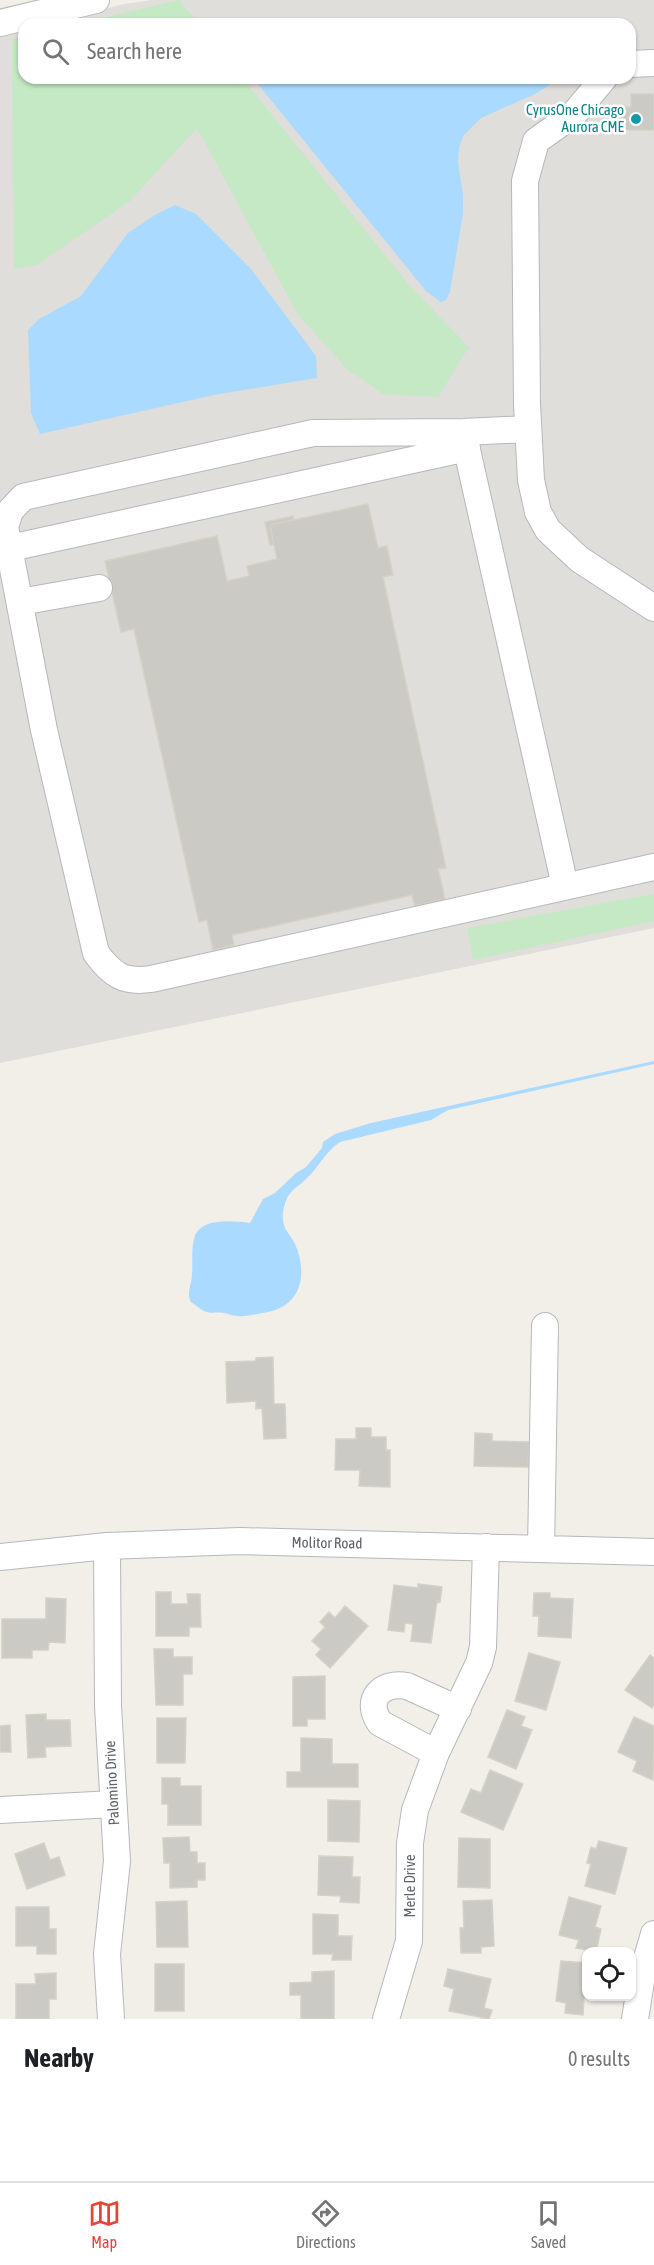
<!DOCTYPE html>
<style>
:root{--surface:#fff;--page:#f2f2f2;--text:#202124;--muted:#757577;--line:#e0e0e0;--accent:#ea4335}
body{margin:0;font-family:"Asap Condensed",sans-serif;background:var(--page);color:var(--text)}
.controls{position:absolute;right:18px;bottom:18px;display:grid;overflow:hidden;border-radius:12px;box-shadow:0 2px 4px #0004}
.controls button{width:54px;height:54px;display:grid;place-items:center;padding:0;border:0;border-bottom:2px solid var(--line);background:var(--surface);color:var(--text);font:30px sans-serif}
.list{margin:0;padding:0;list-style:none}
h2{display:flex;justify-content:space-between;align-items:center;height:78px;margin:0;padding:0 24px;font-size:26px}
h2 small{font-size:20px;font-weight:400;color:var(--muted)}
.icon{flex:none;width:33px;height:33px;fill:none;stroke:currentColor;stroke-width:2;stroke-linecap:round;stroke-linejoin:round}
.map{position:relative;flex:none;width:654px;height:2019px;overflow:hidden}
.search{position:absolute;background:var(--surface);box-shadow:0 2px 4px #0004;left:18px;right:18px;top:18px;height:66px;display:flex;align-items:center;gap:15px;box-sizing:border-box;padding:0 21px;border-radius:18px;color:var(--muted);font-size:22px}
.sheet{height:162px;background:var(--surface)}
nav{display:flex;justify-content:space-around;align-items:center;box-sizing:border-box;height:84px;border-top:2px solid var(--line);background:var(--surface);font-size:16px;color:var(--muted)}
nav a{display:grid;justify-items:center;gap:3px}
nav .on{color:var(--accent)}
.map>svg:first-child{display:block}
</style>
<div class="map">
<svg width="654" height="2019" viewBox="0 0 654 2019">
<rect width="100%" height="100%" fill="#f1efe8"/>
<path fill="#e0deda" d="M153,0H654V928L0,1063V36L24,30V78H630V24H47L124,4Z"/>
<path fill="#c5e8c5" d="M179,0L199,24H77Z
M24,36V78H242L409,285L469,347L438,397L383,394L348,370L298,315L197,128L130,201L37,265L14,269L12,39Z
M654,894V921L473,960L467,928Z"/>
<path fill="#aadaff" d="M253,78H561L535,94L481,118L463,136L459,148L458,162L463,195V213L450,292L446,300L441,302L426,291Z
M175,205L196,214L251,269L316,356L317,378L214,395L40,434L31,413L28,330L39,319L81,296L128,233L155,215Z
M654,1061V1064L448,1110L431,1120L340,1142C325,1152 319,1167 306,1179C300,1185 291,1190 287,1198C284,1205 282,1213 283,1220C284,1231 291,1235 295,1244C308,1273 302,1305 268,1312C255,1314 241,1319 228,1314C215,1310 210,1317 198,1307C196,1305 193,1304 191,1302C186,1294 192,1283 192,1275C193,1264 191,1250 194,1239C199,1217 233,1221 250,1223L263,1199L275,1193L296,1173L306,1167L322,1148L323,1142L335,1134L371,1123Z"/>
<path fill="#cccac5" stroke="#d6d1c6" stroke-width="1.5" d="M631,94H654V130H618V107H631Z
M368,504L378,548L387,546L393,575L383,577L446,868L438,869L445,899L415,906L412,895L232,935L234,945L213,950L207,920L199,922L134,629L121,632L105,561L217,536L227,581L249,576L247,566L277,559L270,525Z
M293,516L294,520L270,525L274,544L270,545L265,522Z
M273,1357L274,1404H285L286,1438L264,1439L262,1408L256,1409V1401L227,1403L226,1362L256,1361V1358Z
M356,1428H371V1437H386V1450H390V1487L359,1486L360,1470H335L336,1439H356Z
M475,1433L492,1434V1441L529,1442L528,1467L474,1466Z
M418,1584L442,1587L440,1602L437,1601L431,1643L411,1641L413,1624L405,1623L404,1632L388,1630L394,1585L418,1588Z
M156,1592H171V1604H188L187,1594H200L201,1627H189V1636H156Z
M534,1593H550V1598L573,1599L571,1638L538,1636L539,1616H533Z
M46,1598L66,1599L65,1643L49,1642L48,1650H32V1658H2V1619H46Z
M345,1606L368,1626L330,1668L316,1655L321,1649L312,1641L325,1627L320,1622L329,1612L335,1618Z
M154,1649H173V1657H192V1674H183V1705H156Z
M529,1653L560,1662L546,1710L515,1701Z
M650,1655L654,1658V1704L652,1708L625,1690Z
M325,1676V1719H307V1726H293V1677Z
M507,1710L525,1717L521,1726L532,1730L516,1769L488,1757Z
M46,1714V1720H70L71,1746L45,1747L46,1757L28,1758L26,1715Z
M634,1717L654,1726L653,1780L633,1771L637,1761L618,1752Z
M157,1718H186L185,1763H157Z
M10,1725L11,1752H0V1726Z
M301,1738L332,1739V1764H358V1787H287V1772H301Z
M490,1770L523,1784L503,1830L461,1812L471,1789L481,1793Z
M162,1778H180V1786H201V1825H168V1804H162Z
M328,1800L360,1801L359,1842L328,1841Z
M189,1837L190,1852H197V1863H205V1880H197V1887L170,1888V1863H164L163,1838Z
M459,1838L490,1839V1888L458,1887Z
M599,1841L627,1848L615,1894L585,1886L591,1864L587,1863L591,1847L596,1849Z
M44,1843L50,1860L59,1857L65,1875L27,1889L15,1854Z
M319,1856L353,1857L352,1877H360L359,1903L340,1902L341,1896L318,1895Z
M569,1897L601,1906L595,1927L601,1929L596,1952L576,1948L579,1940L559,1935Z
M492,1900L494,1946L481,1947V1953H461L460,1928H464L463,1901Z
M187,1901L188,1947H157L156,1902Z
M16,1907H49V1929H56V1954H37V1946H16Z
M313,1914L338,1915V1936H352L351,1960H332L333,1954H313Z
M561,1961L586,1963L583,2015L565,2013L566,2003L556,2001Z
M155,1964H184V2011H155Z
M448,1969L491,1979L484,2008L492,2010L489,2019L449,2011L454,1989L444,1986Z
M334,1971V2019H301V1995H290V1983L312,1982V1972Z
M56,1973V1999H49V2019H16V1984H36L35,1974Z"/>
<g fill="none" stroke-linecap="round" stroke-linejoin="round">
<g stroke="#b5b8bc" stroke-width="28">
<path id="minor" d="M0,23L96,0
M630,64L654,63
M604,78L574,114L536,141L525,181L527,404L531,480L538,512L548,530L579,559L654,608
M528,429L463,432L313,433L23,497L10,511L5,527L44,730L96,953C112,975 124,983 151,979L654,867
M463,432L565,886
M10,548L467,448
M20,602L99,588
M107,1546L108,1706L117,1861L107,1954L111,2019
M541,1549L545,1326
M0,1557L107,1546L240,1541L654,1552
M436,1753L380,1723C364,1700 381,1681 407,1686L458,1709
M0,1810L113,1804
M386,2019L409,1941L410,1843L415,1810L436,1753L479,1663L483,1647L486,1547
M635,2019L642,1975L654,1934"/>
</g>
<use href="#minor" stroke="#fff" stroke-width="26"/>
</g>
<circle fill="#0f9aa8" stroke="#fff" stroke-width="2" cx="636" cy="119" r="6"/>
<g text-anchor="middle" stroke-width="5" stroke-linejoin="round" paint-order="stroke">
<g font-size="15" fill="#0d838f" stroke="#fff" text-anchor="end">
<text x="624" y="115">CyrusOne Chicago<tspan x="624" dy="17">Aurora CME</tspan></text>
</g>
<g font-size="15" fill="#5f6368" stroke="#fff">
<text transform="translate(327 1543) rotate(1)" y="5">Molitor Road</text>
<text transform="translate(112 1783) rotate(-93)" y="5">Palomino Drive</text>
<text transform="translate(410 1886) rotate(-90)" y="5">Merle Drive</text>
</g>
</g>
</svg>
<div class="controls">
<button><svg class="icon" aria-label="locate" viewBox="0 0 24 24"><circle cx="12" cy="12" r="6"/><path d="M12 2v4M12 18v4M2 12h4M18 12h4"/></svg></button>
</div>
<div class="search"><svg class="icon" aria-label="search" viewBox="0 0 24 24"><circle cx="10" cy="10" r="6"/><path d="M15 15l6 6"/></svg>Search here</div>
</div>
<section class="sheet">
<h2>Nearby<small>0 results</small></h2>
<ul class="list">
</ul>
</section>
<nav>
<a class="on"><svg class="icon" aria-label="map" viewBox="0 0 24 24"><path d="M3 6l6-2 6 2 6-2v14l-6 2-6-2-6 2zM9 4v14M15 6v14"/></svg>Map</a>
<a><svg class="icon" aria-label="directions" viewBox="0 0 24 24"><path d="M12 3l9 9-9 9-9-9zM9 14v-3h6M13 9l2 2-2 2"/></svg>Directions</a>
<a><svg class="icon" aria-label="saved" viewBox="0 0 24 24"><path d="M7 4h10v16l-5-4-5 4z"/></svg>Saved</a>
</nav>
